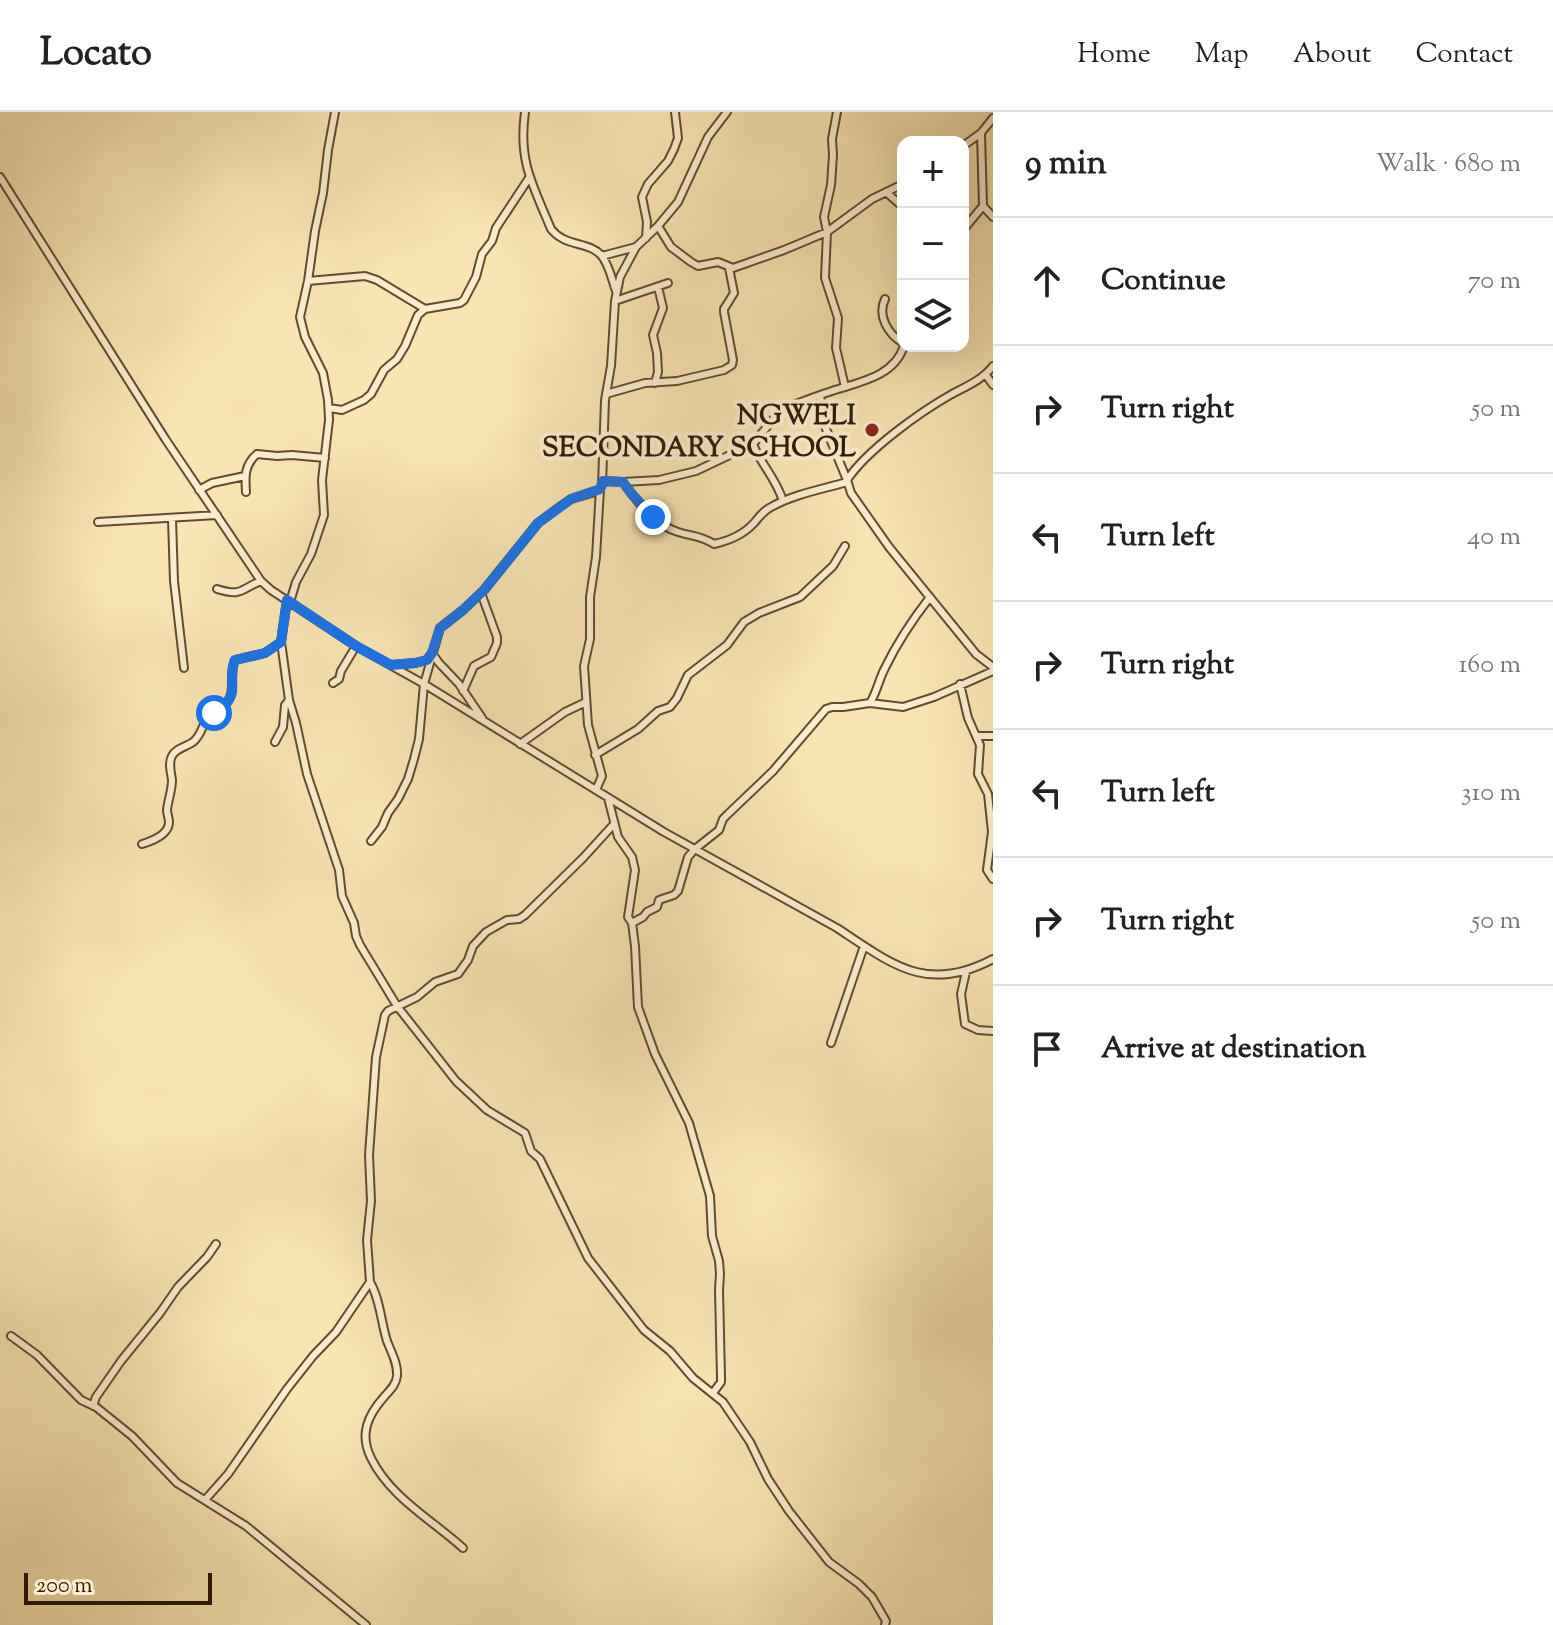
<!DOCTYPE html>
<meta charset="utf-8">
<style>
:root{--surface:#fff;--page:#f6f6f6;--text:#222;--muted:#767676;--line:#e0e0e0}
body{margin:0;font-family:"Sorts Mill Goudy",serif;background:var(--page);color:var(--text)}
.controls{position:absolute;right:24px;top:24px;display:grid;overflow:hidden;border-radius:16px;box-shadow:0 8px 32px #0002}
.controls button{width:72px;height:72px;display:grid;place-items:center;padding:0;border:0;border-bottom:2px solid var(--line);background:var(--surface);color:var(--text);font:40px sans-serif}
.scale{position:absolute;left:24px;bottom:20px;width:188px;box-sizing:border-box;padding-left:8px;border:4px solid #2f1b06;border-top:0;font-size:22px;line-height:28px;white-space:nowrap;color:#2f1b06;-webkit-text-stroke:6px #fbedce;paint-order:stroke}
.stop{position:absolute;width:24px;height:24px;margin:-18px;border:6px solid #1a73e8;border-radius:50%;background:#fff}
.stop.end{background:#1a73e8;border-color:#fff;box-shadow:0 2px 8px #0008}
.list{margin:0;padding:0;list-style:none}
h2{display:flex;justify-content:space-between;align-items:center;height:104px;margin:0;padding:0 32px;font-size:34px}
h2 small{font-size:26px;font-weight:400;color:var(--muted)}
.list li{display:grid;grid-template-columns:52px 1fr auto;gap:24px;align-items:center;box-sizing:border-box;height:128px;padding:0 32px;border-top:2px solid var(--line)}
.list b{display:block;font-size:30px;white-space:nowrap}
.list em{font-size:26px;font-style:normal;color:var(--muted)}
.icon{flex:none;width:44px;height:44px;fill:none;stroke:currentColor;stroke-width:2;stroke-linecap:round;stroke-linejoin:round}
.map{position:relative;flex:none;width:993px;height:1513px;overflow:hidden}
header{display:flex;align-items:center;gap:48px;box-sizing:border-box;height:112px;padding:0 40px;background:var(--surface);border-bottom:2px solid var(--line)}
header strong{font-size:38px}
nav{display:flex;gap:44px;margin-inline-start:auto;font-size:28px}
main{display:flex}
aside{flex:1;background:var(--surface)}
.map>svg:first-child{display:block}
</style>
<header>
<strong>Locato</strong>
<nav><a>Home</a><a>Map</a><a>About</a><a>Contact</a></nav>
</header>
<main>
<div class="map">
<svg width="993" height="1513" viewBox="0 0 993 1513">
<rect width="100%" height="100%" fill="#f9e4b3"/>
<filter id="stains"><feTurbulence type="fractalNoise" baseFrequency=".0025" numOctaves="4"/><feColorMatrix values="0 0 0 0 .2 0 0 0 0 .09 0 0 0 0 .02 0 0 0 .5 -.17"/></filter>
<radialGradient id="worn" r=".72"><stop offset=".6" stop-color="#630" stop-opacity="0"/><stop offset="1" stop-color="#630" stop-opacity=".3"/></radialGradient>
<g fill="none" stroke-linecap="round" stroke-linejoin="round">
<g stroke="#624d31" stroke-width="10">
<path id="minor" d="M525,0C518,50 533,73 551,117C565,135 588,129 601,143C609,152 612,168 616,179
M837,0L832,27L833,43L831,73L824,105L827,120L825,166L838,206L836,236L845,275
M981,21L983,94L993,105
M963,34L981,21L993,6
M0,65L166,328L261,469L271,478L356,534L424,572L664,720L837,816C893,853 927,882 993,847
M886,80L903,95
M658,114L671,135L691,150L698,154L718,150L733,156L784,138L827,120L872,87L903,72
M963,118L983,94
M646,126L647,110L642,85L648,72L668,49L674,37L678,26L675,0
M602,144L636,135
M308,169L365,164L377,168L425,197
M885,187C877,204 888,222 903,231
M615,189L668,171
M993,254C982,268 967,274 952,282C920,300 867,338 847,368L851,381L889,435L976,542L993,555
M986,263L993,273
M655,271L658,260L657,241L653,223L663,196L658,175
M606,282L645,271L677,269L724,258L732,253L733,248L724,200V197L734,181L729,156
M820,283L824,312L847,368
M329,296L342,298L364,288L371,282L384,258L397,247L405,234L418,203L425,197L460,191L464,188L476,165L482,142L492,129L496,116L529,66
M753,332C761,353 776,366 783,389
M603,369L623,370L659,368L696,359L753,332L779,300L785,296C801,290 816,284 832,279C859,270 894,265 904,234
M623,370C637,390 655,413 678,420C694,425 699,423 714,432C728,429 744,422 754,411C760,404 764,398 773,394C795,382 823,377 847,370
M199,378L212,371L245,364
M246,380C245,365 244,353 257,342L277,344L292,343L325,346
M172,407L174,469L184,556
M98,410L217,403
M217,477C243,485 240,477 261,469
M287,488L281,530L289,588L296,611L307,662L339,758L342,784L354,811L356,824L360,833L397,894L456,969L487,998L525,1021L531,1039L540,1047L588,1146L644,1218L670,1239L693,1266L723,1290L750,1330L768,1367L789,1399L829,1450L859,1472L872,1485L886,1509L885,1513
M290,490L296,470L311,442L324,403L322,368L329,308L328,288L323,261L305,225L300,205L308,169L315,119L323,81L328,38L335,0
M391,553L415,551L427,548L432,541L439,551L459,572L482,606
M333,571L339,567L341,559L356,534
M960,572L968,606L980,633L978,662L988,682L992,720L987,758L993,767
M463,579L474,554L491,545L497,531V525L481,481
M870,591L903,595L934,585L993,559
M977,624H993
M275,630L283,615L285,593L289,588
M520,632L565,600L586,590
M595,643L638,617L658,599L670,595L677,586L688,563L727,533L744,510L759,501L800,485L833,454L845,434
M596,678L602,664L588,613L584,554L590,527V485L596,445L600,377
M608,686L618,725L632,745L635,758L628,805L632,811L635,834L638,895L655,942L689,1011L710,1084L712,1124L719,1149L720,1162L719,1178L721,1265V1270L713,1281
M371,729L382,715L388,701L398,687L408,667L414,647L419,627L424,572L440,516L463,498L484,478L538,411L561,394L571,387L592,381L600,377L602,373L605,288L611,254L615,189L620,165L636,135L658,114L678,90L708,25L727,0
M142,732C152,729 169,723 169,710C169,706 167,702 167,698C168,688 172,679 172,668C171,660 168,651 172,644C176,636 186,635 193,630C202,623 202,612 209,604C213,600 220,598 224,594C238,580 228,563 235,548L265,541L281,530
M632,811L643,805L647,800L657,795L659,788L674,783L678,779L688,745L695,737L719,718L723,707L728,702L773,659L826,597L832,595H843L870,591C877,580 879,567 885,556C897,531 913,507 930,485
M966,860L961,882L965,912L978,918L993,919
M831,931L864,834
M370,1170C380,1187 381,1210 387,1229C391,1240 398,1251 397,1264C396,1273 390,1278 384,1285C368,1303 359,1322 371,1346C390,1385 432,1408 463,1436
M11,1224L37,1243L81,1288L96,1295L132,1324L177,1371L246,1414L366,1513
M93,1294L96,1285L121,1249L160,1201L178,1175L207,1145L216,1132
M205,1388L228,1362L287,1277L313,1244L336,1220L370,1170L367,1128L371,1089L369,1043L376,945L385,903L388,899L417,885L435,870L458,862L468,848L473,834L486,820L507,808L519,807L525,803L583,746L614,712"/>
</g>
<use href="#minor" stroke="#fbedce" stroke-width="6"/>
</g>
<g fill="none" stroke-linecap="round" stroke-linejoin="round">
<path stroke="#1a73e8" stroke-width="10" d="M214,601C245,581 225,572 235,548L265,541L281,530L287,488L356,534L391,553L415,551L427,548L432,541L440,516L463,498L484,478L538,411L571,387L600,377L603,369L623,370L631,381L653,405"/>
</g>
<circle fill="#8f2418" stroke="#fbedce" stroke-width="3" cx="872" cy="318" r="8"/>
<g text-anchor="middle" stroke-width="8" stroke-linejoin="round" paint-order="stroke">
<g font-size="28" font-weight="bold" fill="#2f1b06" stroke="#fbedce" text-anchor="end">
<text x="856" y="312">NGWELI<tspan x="856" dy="32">SECONDARY SCHOOL</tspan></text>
</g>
</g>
<rect width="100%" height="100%" filter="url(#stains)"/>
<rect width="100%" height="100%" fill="url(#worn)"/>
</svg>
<div class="controls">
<button>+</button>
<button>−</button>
<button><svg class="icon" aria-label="layers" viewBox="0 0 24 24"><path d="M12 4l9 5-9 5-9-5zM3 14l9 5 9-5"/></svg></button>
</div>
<div class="scale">200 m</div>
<div class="stop" style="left:214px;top:601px"></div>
<div class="stop end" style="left:653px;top:405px"></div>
</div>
<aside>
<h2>9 min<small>Walk · 680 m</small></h2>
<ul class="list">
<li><svg class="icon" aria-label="ahead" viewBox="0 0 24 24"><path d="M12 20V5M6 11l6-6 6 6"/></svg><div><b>Continue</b></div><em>70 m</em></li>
<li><svg class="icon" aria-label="right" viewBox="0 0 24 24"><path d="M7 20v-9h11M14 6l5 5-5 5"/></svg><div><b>Turn right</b></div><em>50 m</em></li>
<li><svg class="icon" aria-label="left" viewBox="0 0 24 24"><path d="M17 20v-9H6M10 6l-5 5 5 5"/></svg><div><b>Turn left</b></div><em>40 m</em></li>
<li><svg class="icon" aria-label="right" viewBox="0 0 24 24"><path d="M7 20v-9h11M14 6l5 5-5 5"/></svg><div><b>Turn right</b></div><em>160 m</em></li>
<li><svg class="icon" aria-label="left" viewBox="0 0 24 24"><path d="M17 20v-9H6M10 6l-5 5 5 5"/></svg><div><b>Turn left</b></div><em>310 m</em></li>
<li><svg class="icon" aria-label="right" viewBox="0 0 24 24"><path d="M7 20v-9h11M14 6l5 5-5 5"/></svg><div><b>Turn right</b></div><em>50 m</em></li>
<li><svg class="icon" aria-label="arrive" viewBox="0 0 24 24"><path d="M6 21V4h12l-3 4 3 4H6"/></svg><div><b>Arrive at destination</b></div></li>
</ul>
</aside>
</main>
